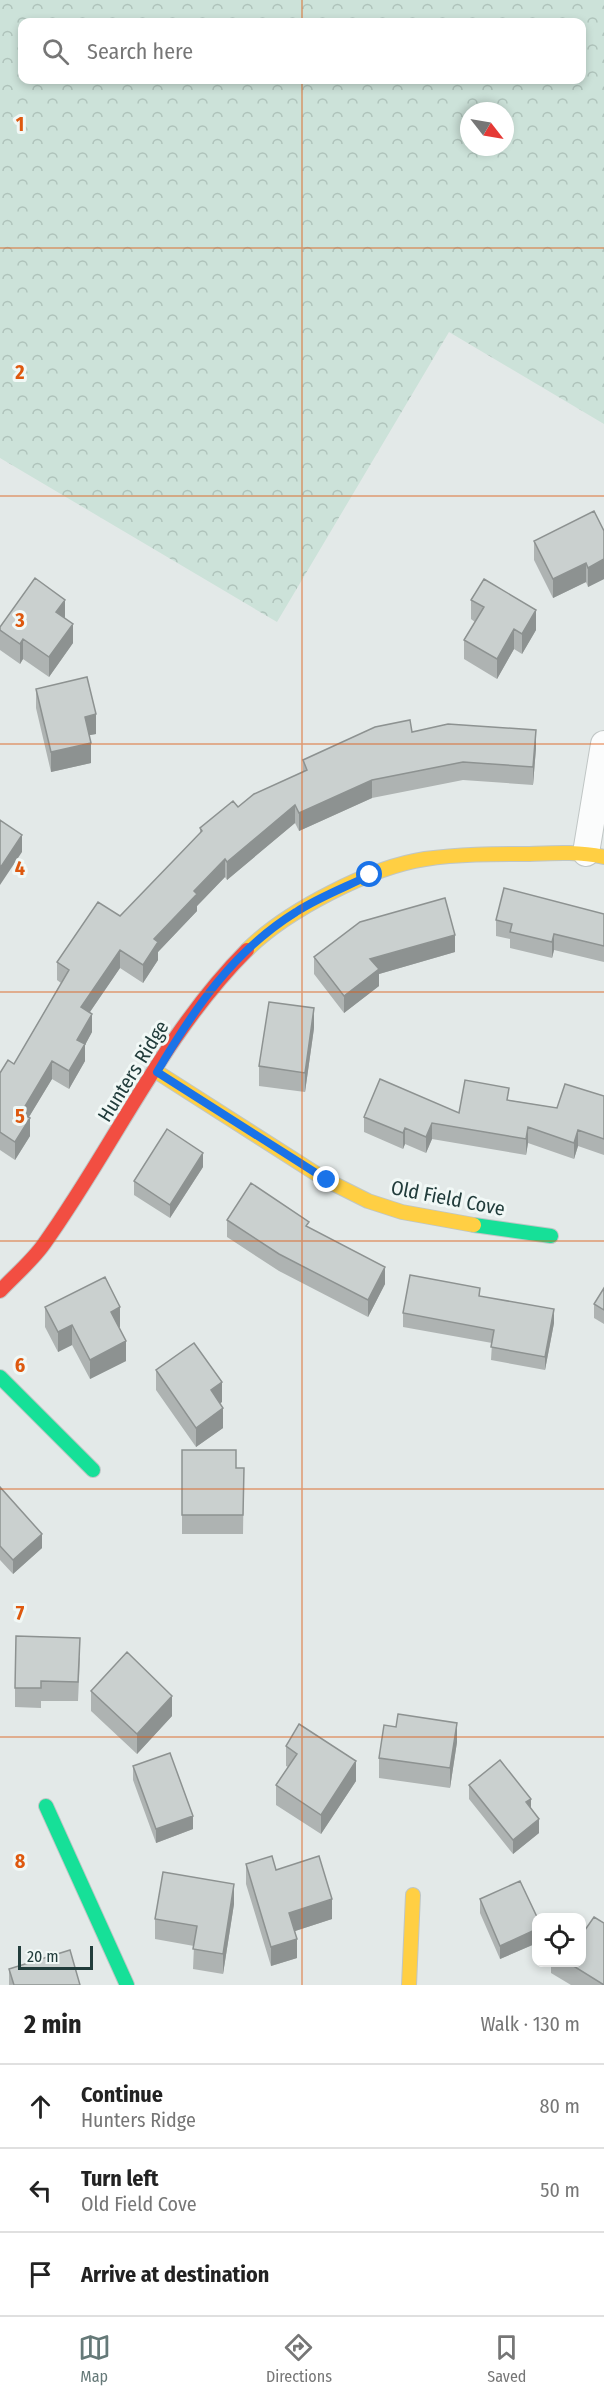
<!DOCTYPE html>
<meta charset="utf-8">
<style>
:root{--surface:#fff;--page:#f2f2f2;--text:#222;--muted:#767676;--line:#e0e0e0;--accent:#657978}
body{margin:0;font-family:"Fira Sans Condensed",sans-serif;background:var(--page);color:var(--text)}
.controls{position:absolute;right:18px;bottom:18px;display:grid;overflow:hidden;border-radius:12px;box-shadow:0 3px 9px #0003}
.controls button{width:54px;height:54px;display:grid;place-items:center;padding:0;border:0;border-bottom:2px solid var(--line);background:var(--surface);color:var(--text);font:30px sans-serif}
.compass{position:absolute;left:460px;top:102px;width:54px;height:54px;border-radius:50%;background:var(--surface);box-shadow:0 3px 9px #0003;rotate:121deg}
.scale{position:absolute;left:18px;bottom:15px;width:75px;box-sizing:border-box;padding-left:6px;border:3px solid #213c3b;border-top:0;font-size:16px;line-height:21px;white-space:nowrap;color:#213c3b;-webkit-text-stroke:4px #f1f8f6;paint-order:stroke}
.stop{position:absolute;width:18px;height:18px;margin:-14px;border:4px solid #1a73e8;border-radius:50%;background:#fff}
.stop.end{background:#1a73e8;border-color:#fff;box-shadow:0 2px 6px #0008}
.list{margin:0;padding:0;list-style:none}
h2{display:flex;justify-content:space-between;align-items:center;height:78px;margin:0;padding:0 24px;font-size:26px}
h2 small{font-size:20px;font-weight:400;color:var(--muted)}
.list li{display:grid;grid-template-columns:39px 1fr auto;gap:18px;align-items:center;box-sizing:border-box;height:84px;padding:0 24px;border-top:2px solid var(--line)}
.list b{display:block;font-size:22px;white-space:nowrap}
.list p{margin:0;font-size:20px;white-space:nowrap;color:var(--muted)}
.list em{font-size:20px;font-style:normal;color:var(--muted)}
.icon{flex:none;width:33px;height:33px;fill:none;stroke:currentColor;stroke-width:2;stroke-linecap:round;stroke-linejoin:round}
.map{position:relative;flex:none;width:604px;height:1985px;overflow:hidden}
.search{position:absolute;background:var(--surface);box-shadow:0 3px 9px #0003;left:18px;right:18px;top:18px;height:66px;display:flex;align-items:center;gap:15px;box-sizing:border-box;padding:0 21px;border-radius:12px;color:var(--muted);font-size:22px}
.sheet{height:330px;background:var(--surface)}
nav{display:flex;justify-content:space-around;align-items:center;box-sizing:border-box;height:84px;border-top:2px solid var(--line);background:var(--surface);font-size:16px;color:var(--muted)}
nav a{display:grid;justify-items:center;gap:3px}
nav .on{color:var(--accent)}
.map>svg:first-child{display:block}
</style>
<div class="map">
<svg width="604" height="1985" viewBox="0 0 604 1985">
<defs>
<pattern id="forest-crowns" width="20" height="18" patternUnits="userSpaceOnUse" patternTransform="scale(1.5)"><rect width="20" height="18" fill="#cce2d9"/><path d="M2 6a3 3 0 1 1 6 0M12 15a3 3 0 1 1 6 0" fill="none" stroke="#afc3bb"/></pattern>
</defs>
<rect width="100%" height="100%" fill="#e3e9e8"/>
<path fill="url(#forest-crowns)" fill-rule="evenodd" d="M0,0H604V424L449,332L277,622L0,458ZM22,22H582V80H22ZM469,111H505V147H469Z"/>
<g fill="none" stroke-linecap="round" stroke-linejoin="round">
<g stroke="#c0c6c5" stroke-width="28">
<path id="street" d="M586,853L604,744"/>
</g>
<g stroke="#bfc6c5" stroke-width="16">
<path id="fast" d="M474,1225L551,1236
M0,1377L93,1470
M46,1806L127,1985"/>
</g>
<g stroke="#bfc6c5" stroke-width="16">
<path id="slow" d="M247,950C286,911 371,867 425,859C459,854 493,854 526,854C552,853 578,851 604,857
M157,1072L326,1180L368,1201L402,1212L474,1225
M409,1985L413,1895"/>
</g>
<g stroke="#bfc6c5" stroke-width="16">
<path id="jam" d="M0,1291C14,1276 32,1261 44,1244C113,1148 163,1034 247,950"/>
</g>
<use href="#street" stroke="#fbfcfc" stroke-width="26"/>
<use href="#fast" stroke="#16e098" stroke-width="14"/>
<use href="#slow" stroke="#ffcf43" stroke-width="14"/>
<use href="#jam" stroke="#f24e42" stroke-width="14"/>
</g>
<path fill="#aeb3b2" d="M604,531V579L588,587L586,582L553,598L534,560V541Z
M471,600L536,630L522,654L514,649L497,679L464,659V640L475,622L471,619Z
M65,619L73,643L49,677L23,659L20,664L0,650V627Z
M36,689L96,734L89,735L91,763L51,772L36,708Z
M412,732L536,748L533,785L463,780L372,798L299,831L295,823L227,880L225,877L197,906V911L158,952V960L143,983L120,968L90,1012L92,1032L85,1045V1061L69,1089L52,1079L29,1117L30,1136L15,1160L0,1150V1073L14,1064L61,983L57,980V962L120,916L200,834V828L303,772V760Z
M604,914V962L554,950L552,958L510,948V939L496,936V920Z
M455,952L379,974V986L344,1013L314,974V957Z
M314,1028L305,1092L259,1086V1066Z
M604,1096V1155L578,1146L574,1159L528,1143L526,1155L432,1139L426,1153L405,1144L403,1149L364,1132V1117L459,1113L509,1100L557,1108Z
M203,1167L170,1218L134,1195V1181Z
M227,1220L309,1228L385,1284L368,1317L279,1271L227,1237Z
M604,1288V1324L594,1318V1304Z
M480,1296L554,1323L545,1370L491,1360L492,1343L403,1327V1313Z
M45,1307L120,1327H119L126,1361L90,1379L72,1345L58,1352L45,1327Z
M156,1370L222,1402L220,1403L223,1428L196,1447L156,1390Z
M182,1450L236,1468H244L243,1534H182Z
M0,1487L42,1548L13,1574L0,1560Z
M80,1657L78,1701H41V1708L15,1707V1688Z
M91,1691L172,1716L137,1754L91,1711Z
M457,1742L450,1788L379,1778V1758Z
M286,1746L356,1781L321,1834L276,1805V1785L288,1767L286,1766Z
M133,1766L193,1829L156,1843L133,1780Z
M469,1785L531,1808L539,1833L513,1854L469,1799Z
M246,1864L276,1870L332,1919L295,1931L297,1958L271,1966L246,1884Z
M480,1899L537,1917V1943L500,1959L480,1913Z
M234,1904L223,1974L193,1969L194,1946L155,1939V1919Z
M551,1962H582L604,1985H571L551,1973Z
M9,1969L80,1985H9Z"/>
<path fill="#8d9291" d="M604,559V579L588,587V568Z
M586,563V582L553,598V579Z
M65,600V619L56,612Z
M536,610V630L522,654V634Z
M73,624V643L49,677V657Z
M514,629V649L497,679V659Z
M23,639V659L20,664V644Z
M96,714V734L85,736V717Z
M536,730V748L533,785V767Z
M91,743V763L51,772V752Z
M372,780V798L299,831V813Z
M295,805V823L227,880V862Z
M22,835V852L0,885V868Z
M225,859V877L197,906V911L158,952V960L143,983V965L154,939L194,891Z
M554,934V950L552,958V942Z
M455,935V952L379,974V986L344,1013V996L370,959Z
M120,950V968L81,1025V1007Z
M314,1008V1028L305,1092V1073Z
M92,1014V1032L85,1045V1061L69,1089V1071L77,1040Z
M52,1061V1079L21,1130V1113Z
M30,1118V1136L15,1160V1142Z
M432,1123V1139L426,1153V1137Z
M528,1127V1143L526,1155V1139Z
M405,1128V1144L403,1149V1133Z
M578,1130V1146L574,1159V1143Z
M203,1153V1167L170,1218V1205Z
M385,1267V1284L368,1317V1300Z
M120,1307V1327L111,1332V1312Z
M554,1309V1323L545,1370V1357Z
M72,1325V1345L58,1352V1332Z
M126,1341V1361L90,1379V1360Z
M222,1382V1402L211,1410V1390Z
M223,1408V1428L196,1447V1428Z
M42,1534V1548L13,1574V1560Z
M172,1696V1716L137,1754V1734Z
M457,1723V1742L450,1788V1768Z
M356,1761V1781L321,1834V1815Z
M531,1799V1813L526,1802Z
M193,1816V1829L156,1843V1829Z
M539,1819V1833L513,1854V1840Z
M234,1884V1904L223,1974V1954Z
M332,1899V1919L289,1933V1913Z
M537,1929V1943L500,1959V1946Z
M297,1939V1958L271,1966V1947Z"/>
<path fill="#cad0cf" stroke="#8d9291" stroke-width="1.5" d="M594,511L604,531V559L588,568L586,563L553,579L534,541Z
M35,578L65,600L56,612L73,624L49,657L23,639L20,644L0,630V627Z
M484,579L536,610L522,634L514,629L497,659L464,640L484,607L471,600Z
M87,677L96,714L85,717L91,743L51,752L36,689Z
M410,720L412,732L448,724L536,730L533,767L463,762L372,780L299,813L295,805L227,862L225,859L194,891L197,894L154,939L158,942L143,965L120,950L81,1007L92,1014L77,1040L85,1044L69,1071L52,1061L21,1113L30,1118L15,1142L0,1132V1073L8,1060L14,1064L69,970L57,962L98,902L120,916L202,831L200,828L233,801L238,807L254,794L307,770L303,760L375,727Z
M0,820L22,835L0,868Z
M504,888L604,914V946L554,934L552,942L510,932L512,924L496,920Z
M445,898L455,935L370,959L379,969L344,996L314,957L360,922Z
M269,1002L314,1008L305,1073L259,1066Z
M380,1079L459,1113L465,1080L509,1088L507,1100L557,1108L565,1084L604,1096V1139L578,1130L574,1143L528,1127L526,1139L432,1123L426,1137L405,1128L403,1133L364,1117Z
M167,1129L203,1153L170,1205L134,1181Z
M251,1183L309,1222L306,1226L385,1267L368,1300L279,1254L227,1220Z
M410,1275L480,1288L479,1296L554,1309L545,1357L491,1347L494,1330L403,1313Z
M105,1277L120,1307L111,1312L126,1341L90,1360L72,1325L58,1332L45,1307Z
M604,1288V1310L594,1304Z
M194,1343L222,1382L211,1390L223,1408L196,1428L156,1370Z
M182,1450H236V1468H244L243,1515H182Z
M0,1487L42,1534L13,1560L0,1546Z
M16,1636L80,1638L78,1682L41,1681V1688H15Z
M127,1652L172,1696L137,1734L91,1691Z
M398,1714L457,1723L450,1768L379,1758L384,1725L396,1727Z
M299,1724L356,1761L321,1815L276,1785L297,1754L286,1746Z
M170,1753L193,1816L156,1829L133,1766Z
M500,1760L531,1799L526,1802L539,1819L513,1840L469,1785Z
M272,1856L276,1870L319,1856L332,1899L289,1913L297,1939L271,1947L246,1864Z
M163,1872L234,1884L223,1954L193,1949L197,1926L155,1919Z
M520,1881L537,1917V1929L500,1946L480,1899Z
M594,1917L604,1923V1985L567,1962H582V1928L585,1930Z
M70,1950L80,1985H14L9,1969Z"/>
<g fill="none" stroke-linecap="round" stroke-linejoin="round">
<path stroke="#1a73e8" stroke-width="8" d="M327,1180L157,1072C194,1009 233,951 296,912C319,897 346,887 370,875"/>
</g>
<path fill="none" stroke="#de580e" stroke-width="1.5" stroke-opacity="0.55" d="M302,0V22M302,80V1985M0,248H604M0,496H604M0,744H604M0,992H604M0,1241H604M0,1489H604M0,1737H604"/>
<g text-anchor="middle" stroke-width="6" stroke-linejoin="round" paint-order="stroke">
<g font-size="20" fill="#213c3b" stroke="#f1f8f6">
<text transform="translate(133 1071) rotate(-58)" y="7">Hunters Ridge</text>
<text transform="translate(448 1198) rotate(11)" y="7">Old Field Cove</text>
</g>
</g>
<g font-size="20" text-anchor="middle" font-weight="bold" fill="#de580e" stroke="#f1f8f6" stroke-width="6" stroke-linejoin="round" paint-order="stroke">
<text x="20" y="131">1</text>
<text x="20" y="379">2</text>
<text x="20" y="627">3</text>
<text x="20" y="875">4</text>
<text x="20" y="1123">5</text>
<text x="20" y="1372">6</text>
<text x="20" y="1620">7</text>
<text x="20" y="1868">8</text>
</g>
</svg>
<div class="controls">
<button><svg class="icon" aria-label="locate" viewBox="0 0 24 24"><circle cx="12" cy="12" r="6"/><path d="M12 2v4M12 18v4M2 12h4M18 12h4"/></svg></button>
</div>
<svg class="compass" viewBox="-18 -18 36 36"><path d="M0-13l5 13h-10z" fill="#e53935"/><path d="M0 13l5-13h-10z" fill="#767676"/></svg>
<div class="scale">20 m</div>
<div class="stop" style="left:370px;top:875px"></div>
<div class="stop end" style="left:327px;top:1180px"></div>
<div class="search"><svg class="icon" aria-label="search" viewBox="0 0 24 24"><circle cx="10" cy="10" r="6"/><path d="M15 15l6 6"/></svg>Search here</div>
</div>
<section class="sheet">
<h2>2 min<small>Walk · 130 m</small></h2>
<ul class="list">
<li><svg class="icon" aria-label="ahead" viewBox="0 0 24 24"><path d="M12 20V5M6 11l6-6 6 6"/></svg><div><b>Continue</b><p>Hunters Ridge</p></div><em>80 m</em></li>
<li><svg class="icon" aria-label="left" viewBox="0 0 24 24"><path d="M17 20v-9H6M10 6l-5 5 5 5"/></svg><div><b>Turn left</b><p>Old Field Cove</p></div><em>50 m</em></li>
<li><svg class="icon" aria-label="arrive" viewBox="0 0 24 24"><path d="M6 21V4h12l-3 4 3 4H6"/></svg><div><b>Arrive at destination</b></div></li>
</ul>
</section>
<nav>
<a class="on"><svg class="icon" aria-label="map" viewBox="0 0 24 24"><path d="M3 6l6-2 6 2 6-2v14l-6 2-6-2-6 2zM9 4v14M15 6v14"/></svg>Map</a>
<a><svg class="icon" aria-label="directions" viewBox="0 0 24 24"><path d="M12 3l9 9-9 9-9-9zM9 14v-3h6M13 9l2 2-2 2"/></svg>Directions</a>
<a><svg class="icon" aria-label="saved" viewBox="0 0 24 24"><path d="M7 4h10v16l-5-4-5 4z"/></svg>Saved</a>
</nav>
